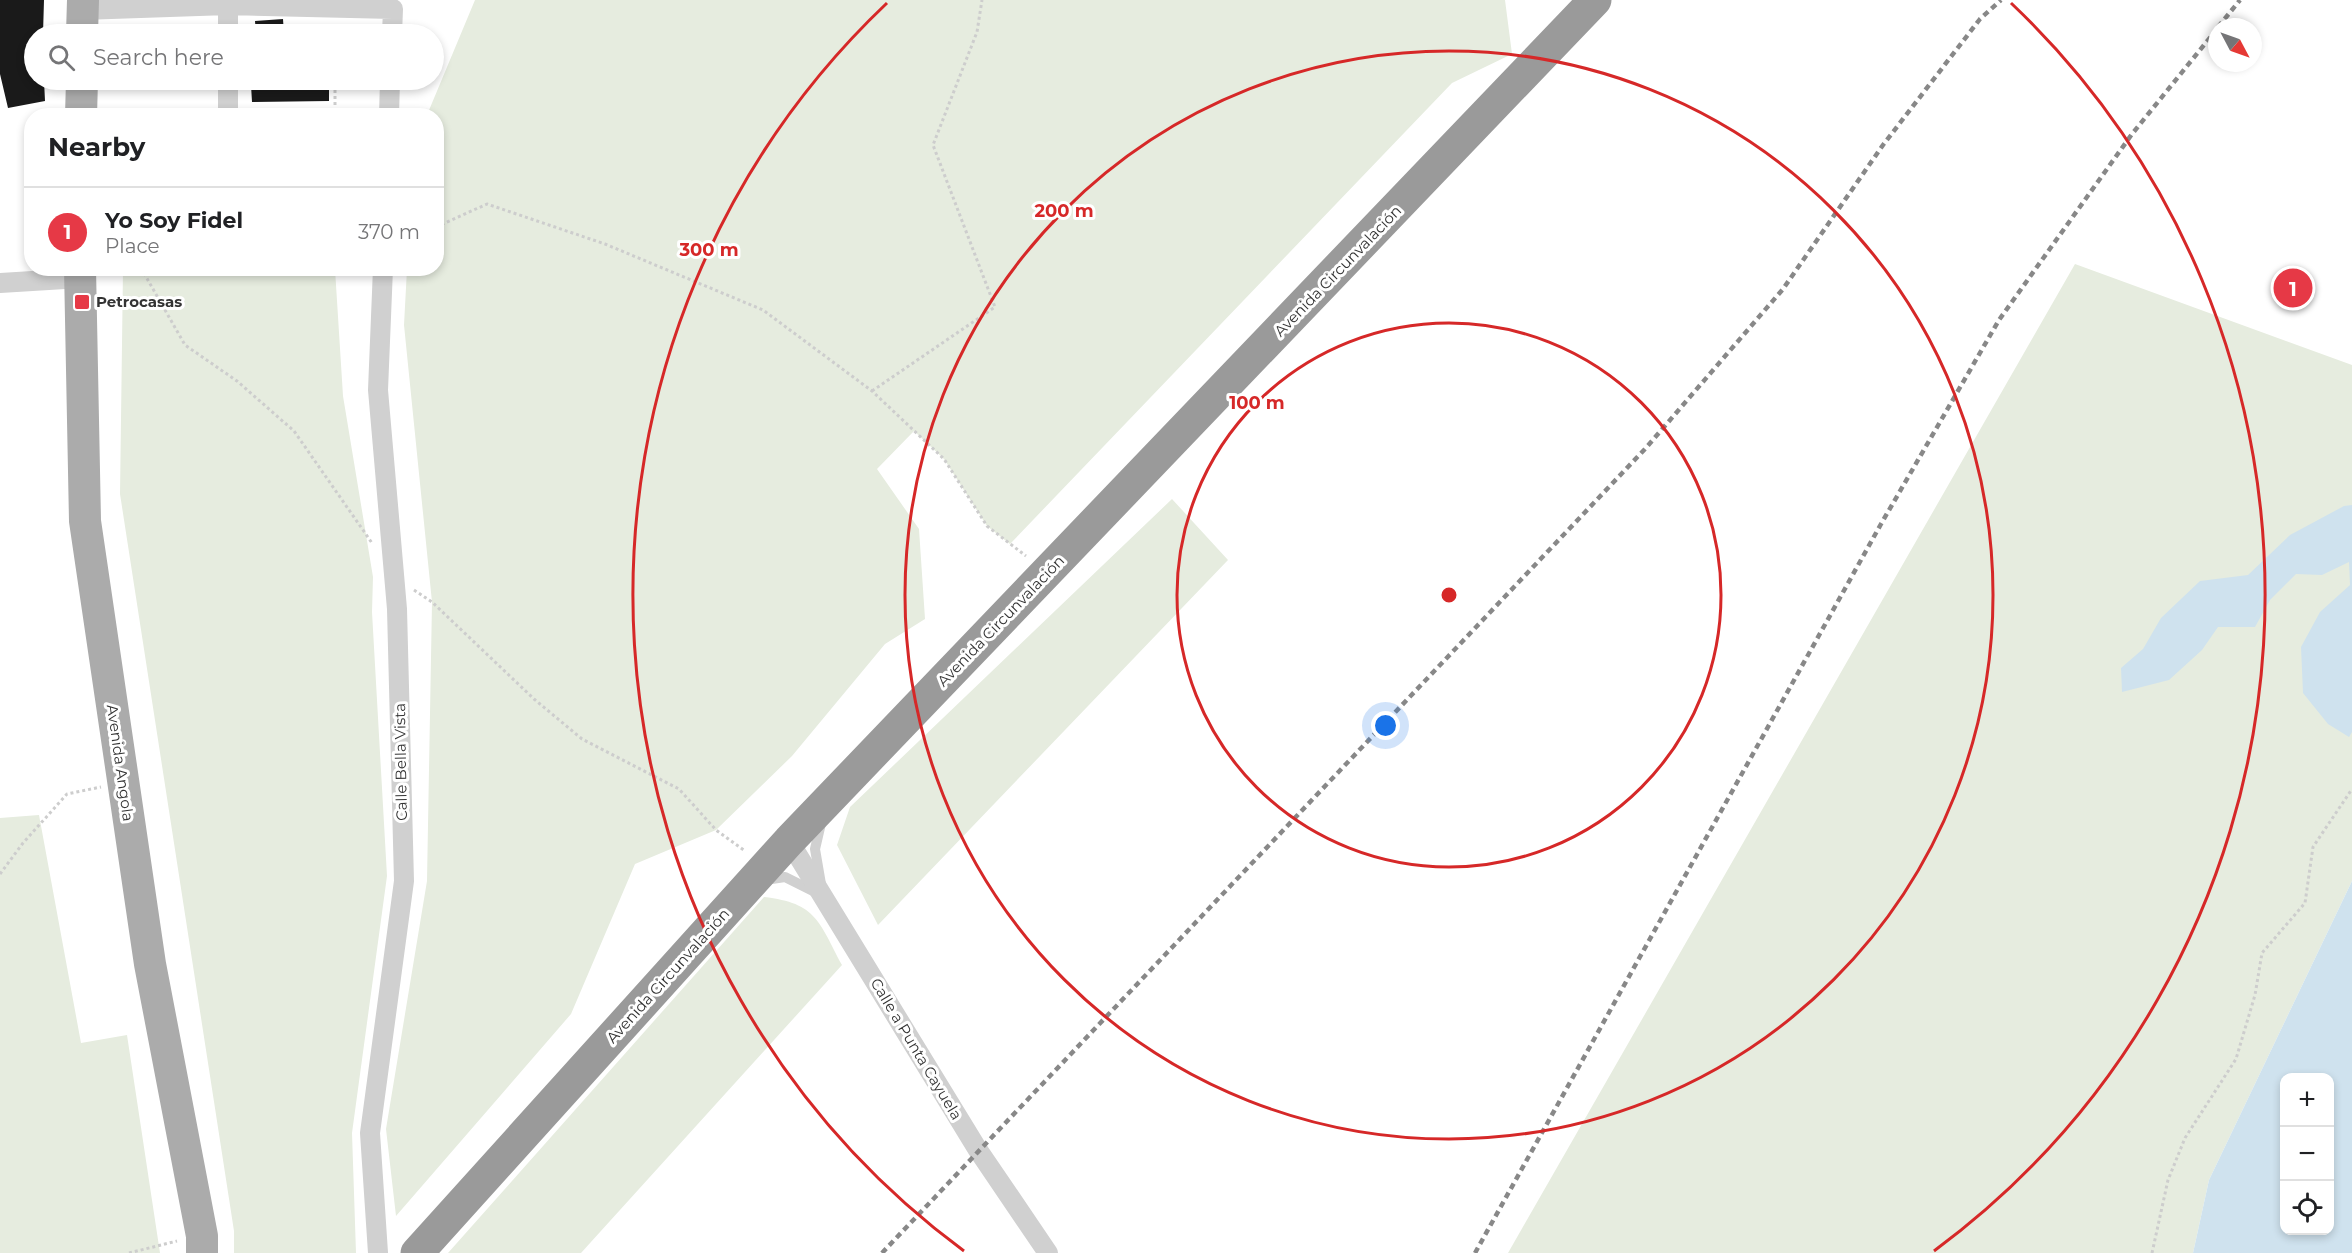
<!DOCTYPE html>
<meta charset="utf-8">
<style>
:root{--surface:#fff;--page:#f2f2f2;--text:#202124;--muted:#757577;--line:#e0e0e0;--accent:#e63946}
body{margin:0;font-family:Montserrat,sans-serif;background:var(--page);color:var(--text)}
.controls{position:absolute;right:18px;bottom:18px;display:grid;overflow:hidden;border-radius:12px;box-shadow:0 3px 9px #0003}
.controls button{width:54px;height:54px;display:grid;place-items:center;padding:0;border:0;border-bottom:2px solid var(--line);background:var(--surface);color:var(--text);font:30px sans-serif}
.compass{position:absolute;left:2208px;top:18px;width:54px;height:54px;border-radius:50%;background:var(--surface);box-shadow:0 3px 9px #0003;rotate:131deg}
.you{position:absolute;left:1386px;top:726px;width:21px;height:21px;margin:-15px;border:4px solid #fff;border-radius:50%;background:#1a73e8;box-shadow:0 0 0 9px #1a73e833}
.badge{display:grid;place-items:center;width:39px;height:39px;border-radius:50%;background:var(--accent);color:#fff;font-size:20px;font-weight:700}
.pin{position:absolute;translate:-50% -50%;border:3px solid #fff;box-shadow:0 2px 6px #0006}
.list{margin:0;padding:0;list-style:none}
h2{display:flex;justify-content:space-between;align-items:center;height:78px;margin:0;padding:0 24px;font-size:26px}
h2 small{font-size:20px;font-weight:400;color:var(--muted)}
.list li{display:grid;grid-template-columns:39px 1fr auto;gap:18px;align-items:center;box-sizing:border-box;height:90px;padding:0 24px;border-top:2px solid var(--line)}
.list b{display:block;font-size:22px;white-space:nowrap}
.list p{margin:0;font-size:20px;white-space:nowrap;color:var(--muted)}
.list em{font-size:20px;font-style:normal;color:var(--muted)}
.icon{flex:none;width:33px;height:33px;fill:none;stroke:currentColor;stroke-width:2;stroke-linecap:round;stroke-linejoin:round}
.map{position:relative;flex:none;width:2352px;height:1253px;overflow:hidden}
.search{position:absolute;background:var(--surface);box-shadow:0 3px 9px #0003;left:24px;top:24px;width:420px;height:66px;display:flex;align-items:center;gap:15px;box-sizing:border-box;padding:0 21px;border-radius:33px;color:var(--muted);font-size:22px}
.panel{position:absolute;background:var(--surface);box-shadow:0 3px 9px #0003;left:24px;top:108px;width:420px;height:168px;border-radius:24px}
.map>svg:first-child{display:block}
</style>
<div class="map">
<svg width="2352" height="1253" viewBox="0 0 2352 1253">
<rect width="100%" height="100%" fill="#fff"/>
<path fill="#e6ecdf" d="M475,0H1505L1512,54L1452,83L1010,544L987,526L944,459L914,431L877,469L919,529L925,619L885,644L792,756L716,830L635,864L571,1014L396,1216L386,1129L427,881L432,602L404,325L407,269L436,268V116L427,115Z
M2075,264L2352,365V881L2209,1180L2193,1253H1508Z
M123,269H335L343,396L373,577L372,612L387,876L352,1133L356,1253H234V1231L120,494Z
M1172,499L1228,560L878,925L837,845L850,807Z
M39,815L81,1043L127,1035L160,1253H0V818Z
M764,897C817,903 819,922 842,965L581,1253H448Z"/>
<path fill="#cfe2ee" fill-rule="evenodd" d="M2352,505V732L2349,737L2328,724L2303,693L2301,647L2320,612L2350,585L2349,562L2322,575L2296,574L2270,600L2255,627H2218L2202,650L2169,680L2122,692L2121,668L2143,649L2161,618L2200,581L2248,575L2290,535L2344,506Z
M2352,881V1253H2193L2209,1180ZM2284,1078H2330V1230H2284Z"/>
<path fill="#1a1a1a" d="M0,0H44L43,34H34V80H44L45,101L8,108L0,74Z
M283,19L284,34H256L255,21Z
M329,83V101L252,102L251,85Z"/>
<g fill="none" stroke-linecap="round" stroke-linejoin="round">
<path stroke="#cdcdcd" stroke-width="3" stroke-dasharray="3 3" stroke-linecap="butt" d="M335,34V24
M335,111V80
M436,227L487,204L605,244L763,310L872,391L944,459L987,526L1026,556
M141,268L185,345L237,381L294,431L372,543
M872,391L995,307L933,145L977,32L982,0
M414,590L432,602L534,699L582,739L679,789L716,830L745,851
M0,874L23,843L67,794L101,787
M129,1253L177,1241
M2152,1253L2168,1180L2185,1138L2236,1059L2255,995L2262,953L2305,903L2313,847L2352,789"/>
<path stroke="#d0d0d0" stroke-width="10" d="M765,880L785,877L817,893
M821,884L815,849L822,819"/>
<path stroke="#d0d0d0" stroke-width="20" d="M82,10L228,5L393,9L392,34
M228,34V0
M228,113V80
M389,116L390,80
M0,283L81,278
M789,841L978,1150L1048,1253
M378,1253L370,1133L404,881L397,609L378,390L383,268"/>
<path stroke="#ababab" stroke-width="32" d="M82,34L83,0
M81,116L82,80
M80,268L85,521L150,964L202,1236V1253"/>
<path stroke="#9a9a9a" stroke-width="33" d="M417,1253L789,841L1595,0"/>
<path stroke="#888" stroke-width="4.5" stroke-dasharray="6 4.5" stroke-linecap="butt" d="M2218,27L2240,0
M882,1253L1645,449L1783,289L1883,145L1980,19L2001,0
M1475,1253L1881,524L1999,320L2132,134L2217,29"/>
</g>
<g fill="none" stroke="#d62828" stroke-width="3">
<circle cx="1449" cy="595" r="272"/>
<circle cx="1449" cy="595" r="544"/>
<path d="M964 1251A816 816 0 0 1 887 3M2011 3A816 816 0 0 1 1934 1251"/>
</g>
<rect fill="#e63946" stroke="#fff" stroke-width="2" x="74" y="294" width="16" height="16" rx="3"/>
<g text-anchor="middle" stroke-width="6" stroke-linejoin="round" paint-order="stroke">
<g font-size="15" fill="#333" stroke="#fff">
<text transform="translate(1338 271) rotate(-46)" y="5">Avenida Circunvalación</text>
<text transform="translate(1001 621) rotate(-46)" y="5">Avenida Circunvalación</text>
<text transform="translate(401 762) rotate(-91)" y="5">Calle Bella Vista</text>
<text transform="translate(120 763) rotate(82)" y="5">Avenida Angola</text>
<text transform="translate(668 976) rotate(-48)" y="5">Avenida Circunvalación</text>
<text transform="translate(916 1049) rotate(59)" y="5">Calle a Punta Cayuela</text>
</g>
<g font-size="15" font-weight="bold" fill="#333" stroke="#fff" text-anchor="start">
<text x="96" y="307">Petrocasas</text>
</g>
</g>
<circle cx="1449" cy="595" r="9" fill="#d62828" stroke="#fff" stroke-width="3"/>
<g font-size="18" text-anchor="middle" font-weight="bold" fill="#d62828" stroke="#fff" stroke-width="6" stroke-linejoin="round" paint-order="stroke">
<text x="1064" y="217">200 m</text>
<text x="709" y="256">300 m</text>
<text x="1257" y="409">100 m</text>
</g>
</svg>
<div class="controls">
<button>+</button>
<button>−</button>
<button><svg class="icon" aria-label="locate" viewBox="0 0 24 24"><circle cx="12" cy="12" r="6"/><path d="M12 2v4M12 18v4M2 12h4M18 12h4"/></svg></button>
</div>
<svg class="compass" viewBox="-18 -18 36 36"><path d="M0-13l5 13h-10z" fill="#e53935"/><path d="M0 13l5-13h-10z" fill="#757577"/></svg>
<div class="you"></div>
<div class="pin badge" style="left:2293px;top:288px">1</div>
<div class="search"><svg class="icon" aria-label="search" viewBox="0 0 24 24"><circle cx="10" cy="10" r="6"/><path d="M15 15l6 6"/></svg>Search here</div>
<section class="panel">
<h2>Nearby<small></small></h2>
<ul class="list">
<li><span class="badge">1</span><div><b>Yo Soy Fidel</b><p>Place</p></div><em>370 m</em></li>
</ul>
</section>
</div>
